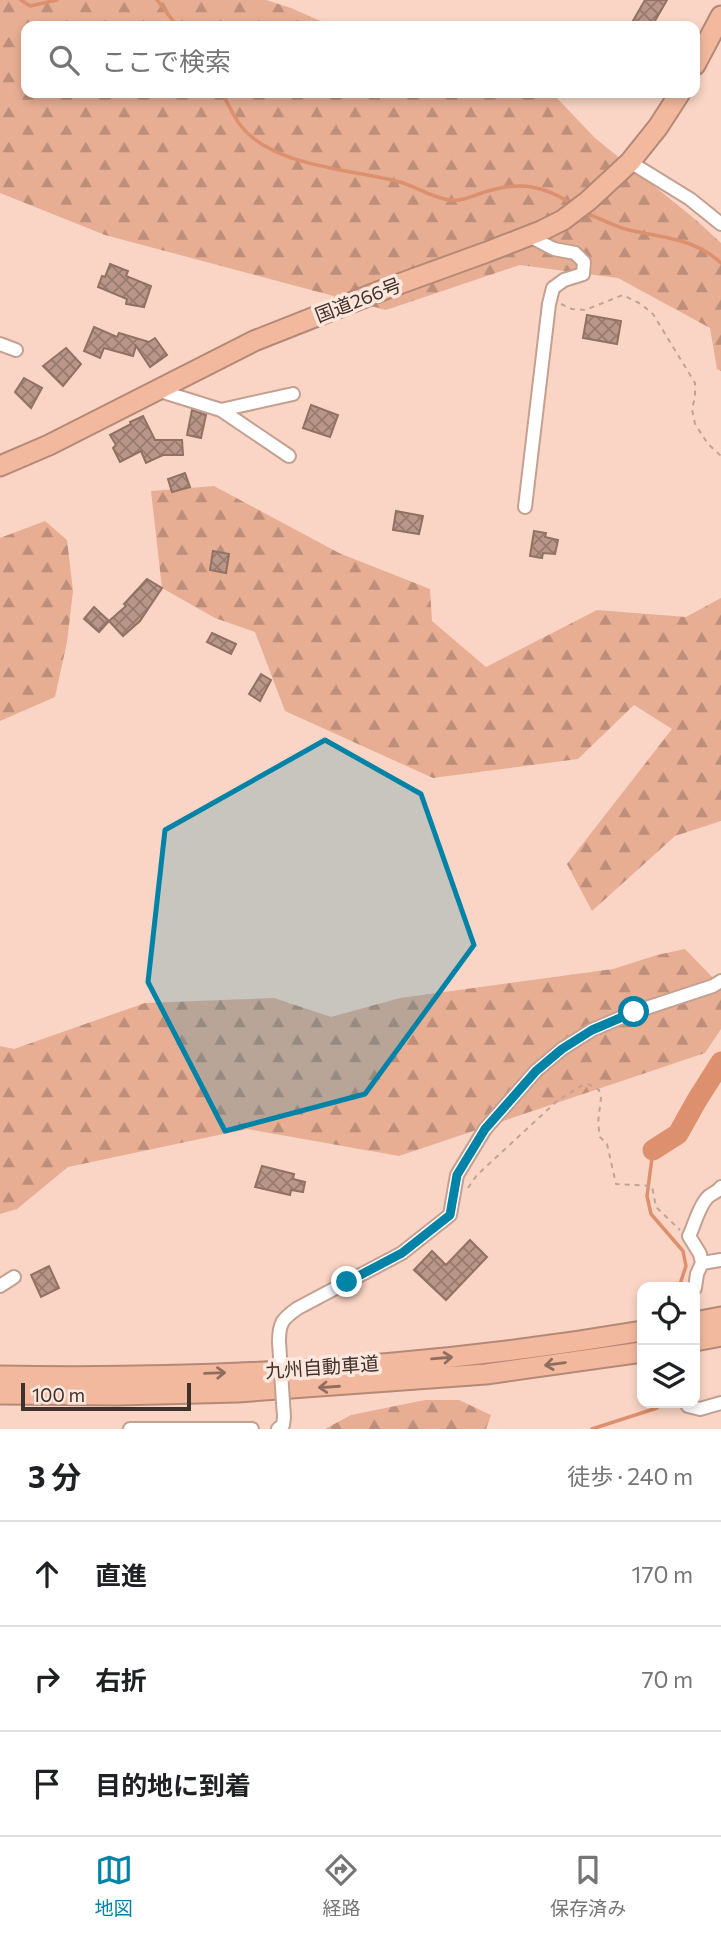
<!DOCTYPE html>
<html lang="ja">
<meta charset="utf-8">
<style>
:root{--surface:#fff;--page:#f2f2f2;--text:#202124;--muted:#757577;--line:#e0e0e0;--accent:#0083a6}
body{margin:0;font-family:Commissioner,"Noto Sans JP",sans-serif;background:var(--page);color:var(--text)}
.controls{position:absolute;right:21px;bottom:21px;display:grid;overflow:hidden;border-radius:14px;box-shadow:0 4px 10px #0003}
.controls button{width:63px;height:63px;display:grid;place-items:center;padding:0;border:0;border-bottom:2px solid var(--line);background:var(--surface);color:var(--text);font:35px sans-serif}
.scale{position:absolute;left:21px;bottom:18px;width:170px;box-sizing:border-box;padding-left:7px;border:4px solid #3f312b;border-top:0;font-size:19px;line-height:24px;white-space:nowrap;color:#3f312b;-webkit-text-stroke:5px #fde6dc;paint-order:stroke}
.stop{position:absolute;width:21px;height:21px;margin:-16px;border:5px solid #0083a6;border-radius:50%;background:#fff}
.stop.end{background:#0083a6;border-color:#fff;box-shadow:0 2px 7px #0008}
.list{margin:0;padding:0;list-style:none}
h2{display:flex;justify-content:space-between;align-items:center;height:91px;margin:0;padding:0 28px;font-size:30px}
h2 small{font-size:23px;font-weight:400;color:var(--muted)}
.list li{display:grid;grid-template-columns:46px 1fr auto;gap:21px;align-items:center;box-sizing:border-box;height:105px;padding:0 28px;border-top:2px solid var(--line)}
.list b{display:block;font-size:26px;white-space:nowrap}
.list em{font-size:23px;font-style:normal;color:var(--muted)}
.icon{flex:none;width:38px;height:38px;fill:none;stroke:currentColor;stroke-width:2;stroke-linecap:round;stroke-linejoin:round}
.map{position:relative;flex:none;width:721px;height:1429px;overflow:hidden}
.search{position:absolute;background:var(--surface);box-shadow:0 4px 10px #0003;left:21px;right:21px;top:21px;height:77px;display:flex;align-items:center;gap:18px;box-sizing:border-box;padding:0 24px;border-radius:14px;color:var(--muted);font-size:26px}
.sheet{height:406px;background:var(--surface)}
nav{display:flex;justify-content:space-around;align-items:center;box-sizing:border-box;height:98px;border-top:2px solid var(--line);background:var(--surface);font-size:19px;color:var(--muted)}
nav a{display:grid;justify-items:center;gap:4px}
nav .on{color:var(--accent)}
.map>svg:first-child{display:block}
</style>
<div class="map">
<svg width="721" height="1429" viewBox="0 0 721 1429">
<defs>
<pattern id="forest-firs" width="22" height="20" patternUnits="userSpaceOnUse" patternTransform="scale(1.75)"><rect width="22" height="20" fill="#e7ae94"/><path d="M5 1l3.5 6h-7zM16 11l3.5 6h-7z" fill="#bd8e79"/></pattern>
<pattern id="building-cross-hatch" width="8" height="8" patternUnits="userSpaceOnUse" patternTransform="scale(1.75)"><rect width="8" height="8" fill="#b99687"/><path d="M0 0l8 8M0 8l8-8" fill="none" stroke="#987b6f"/></pattern>
</defs>
<rect width="100%" height="100%" fill="#fad5c5"/>
<path fill="url(#forest-firs)" d="M0,0H266L291,8L332,26H26V93H543L555,96L595,138L696,220L721,243V371L717,369L710,328L618,278L520,265L386,310L105,235L0,193Z
M214,486L339,553L430,589L432,621L486,667L597,610L686,617L721,598V821L675,836L592,911L567,864L672,729L634,705L578,759L433,778L285,711L255,632L215,618L162,588L151,491Z
M45,521L67,540L73,591L67,642L55,697L0,721V538Z
M685,949L721,986V1029L705,1053L399,1156L247,1129L68,1167L17,1209L0,1214V1046L14,1049L145,1003L274,998L331,1017L400,998L613,969L657,955Z
M425,1400H459L491,1415L486,1429H325L351,1415Z"/>
<g fill="none" stroke-linecap="round" stroke-linejoin="round">
<path stroke="#dd906d" stroke-width="3.5" d="M21,0L30,6L57,0
M157,0L177,26
M222,93C228,103 233,116 241,126C273,167 352,169 400,182C417,187 432,198 450,200C464,202 478,193 492,190C521,182 543,186 569,202
M588,214C602,219 615,227 629,230C663,238 694,238 721,263
M653,1150L647,1196L651,1214L683,1251L686,1266L679,1287
M592,1429L657,1408L660,1403"/>
<path stroke="#dd906d" stroke-width="21" d="M653,1150L678,1134L697,1100L721,1062"/>
</g>
<path fill="url(#building-cross-hatch)" stroke="#927163" stroke-width="2" d="M645,0H667L652,26H630Z
M110,264L128,271L126,276L151,286L144,307L126,304L127,299L98,287L102,276L105,277Z
M587,315L621,321L617,344L583,338Z
M94,327L117,337L119,333L149,342L155,338L167,355L150,367L136,346L133,356L104,348L100,358L84,351Z
M66,348L81,364L63,386L43,366Z
M24,378L42,388L31,408L15,392Z
M311,405L338,415L330,437L303,428Z
M192,410L206,415L201,438L187,435Z
M143,416L155,440H182L183,455H163L146,463L141,451L120,462L113,448L116,445L110,435L131,424L130,422Z
M185,473L190,487L172,492L168,479Z
M396,511L423,516L419,534L393,530Z
M534,531L546,533L545,537L558,540L555,554L543,553L542,558L530,556Z
M213,551L229,554L226,573L210,570Z
M147,579L162,588L140,621L123,636L109,621L126,606L124,604Z
M94,607L109,621L99,632L84,619Z
M212,633L236,644L231,654L207,642Z
M261,674L271,680L260,701L249,694Z
M262,1166L294,1174L293,1179L305,1182L303,1192L291,1190L290,1195L255,1187Z
M470,1240L487,1257L446,1300L414,1270L432,1251L446,1265Z
M49,1266L59,1288L41,1297L31,1275Z"/>
<g fill="none" stroke-linecap="round" stroke-linejoin="round">
<g stroke="#c3a090" stroke-width="16">
<path id="minor" d="M630,162L690,199L721,224
M0,344L16,350
M157,390L221,410L293,394L221,410L289,456
M525,507L549,304L553,288L564,280L583,274L584,262L575,253L554,249L529,236
M702,1263L721,1260
M0,1286L14,1277
M695,1288L697,1274L702,1263L700,1254L689,1236C695,1224 698,1208 707,1198C711,1193 717,1193 721,1187
M279,1342C279,1323 282,1319 298,1308L402,1253L450,1215L457,1175L485,1129L536,1071L562,1049L592,1030L634,1012L713,986L721,981
M686,1403L688,1406L700,1409L721,1403
M130,1429H252
M278,1429L283,1425L284,1417"/>
</g>
<g stroke="#b48976" stroke-width="23">
<path id="highway" d="M695,65L721,16
M0,466L49,445L254,341L388,288L487,252L541,231L563,220L588,201L630,162L658,127L680,93
M695,1322L721,1317
M695,1341L721,1336
M0,1376C215,1380 431,1367 642,1331
M0,1394L118,1395L238,1392L486,1374L642,1352"/>
</g>
<path stroke="#c1a396" stroke-width="2" stroke-dasharray="5 5" stroke-linecap="butt" d="M561,304L572,309L585,310L623,295L641,304L653,314L695,383V397L692,409L695,424L708,444L721,456
M468,1188L477,1175L557,1101L581,1086L588,1084L599,1090L601,1098L598,1123L600,1137L607,1144L616,1184L652,1186L656,1207L680,1230"/>
<use href="#minor" stroke="#fff" stroke-width="12"/>
<use href="#highway" stroke="#f3b99f" stroke-width="19"/>
<g stroke="#c3a090" stroke-width="16" stroke-linecap="butt">
<path id="minor-bridge" d="M279,1342L284,1417"/>
</g>
<use href="#minor-bridge" stroke="#fff" stroke-width="12"/>
</g>
<defs><path id="oneway-shaft" d="M-6 0H5M1.5-3L5.5 0L1.5 3" fill="none" stroke-width="1.6" stroke-linecap="round" stroke-linejoin="round" transform="scale(1.75)"/></defs>
<g stroke="#906e5f">
<use href="#oneway-shaft" transform="translate(442 1358) rotate(-5)"/>
<use href="#oneway-shaft" transform="translate(555 1364) rotate(172)"/>
<use href="#oneway-shaft" transform="translate(215 1373) rotate(-2)"/>
<use href="#oneway-shaft" transform="translate(329 1387) rotate(176)"/>
</g>
<g fill="none" stroke-linecap="round" stroke-linejoin="round">
<path stroke="#0083a6" stroke-width="9" d="M347,1282L402,1253L450,1215L457,1175L485,1129L536,1071L562,1049L592,1030L634,1012"/>
</g>
<path fill="#0083a6" fill-opacity="0.2" stroke="#0083a6" stroke-width="5" stroke-linejoin="round" d="M325,740L421,794L474,945L365,1094L225,1131L148,982L165,830Z"/>
<g text-anchor="middle" stroke-width="7" stroke-linejoin="round" paint-order="stroke">
<g font-size="19" fill="#3f312b" stroke="#fde6dc">
<text transform="translate(358 300) rotate(-21)" y="7">国道266号</text>
<text transform="translate(322 1367) rotate(-4)" y="7">九州自動車道</text>
</g>
</g>
</svg>
<div class="controls">
<button><svg class="icon" aria-label="locate" viewBox="0 0 24 24"><circle cx="12" cy="12" r="6"/><path d="M12 2v4M12 18v4M2 12h4M18 12h4"/></svg></button>
<button><svg class="icon" aria-label="layers" viewBox="0 0 24 24"><path d="M12 4l9 5-9 5-9-5zM3 14l9 5 9-5"/></svg></button>
</div>
<div class="scale">100 m</div>
<div class="stop" style="left:634px;top:1012px"></div>
<div class="stop end" style="left:347px;top:1282px"></div>
<div class="search"><svg class="icon" aria-label="search" viewBox="0 0 24 24"><circle cx="10" cy="10" r="6"/><path d="M15 15l6 6"/></svg>ここで検索</div>
</div>
<section class="sheet">
<h2>3 分<small>徒歩 · 240 m</small></h2>
<ul class="list">
<li><svg class="icon" aria-label="ahead" viewBox="0 0 24 24"><path d="M12 20V5M6 11l6-6 6 6"/></svg><div><b>直進</b></div><em>170 m</em></li>
<li><svg class="icon" aria-label="right" viewBox="0 0 24 24"><path d="M7 20v-9h11M14 6l5 5-5 5"/></svg><div><b>右折</b></div><em>70 m</em></li>
<li><svg class="icon" aria-label="arrive" viewBox="0 0 24 24"><path d="M6 21V4h12l-3 4 3 4H6"/></svg><div><b>目的地に到着</b></div></li>
</ul>
</section>
<nav>
<a class="on"><svg class="icon" aria-label="map" viewBox="0 0 24 24"><path d="M3 6l6-2 6 2 6-2v14l-6 2-6-2-6 2zM9 4v14M15 6v14"/></svg>地図</a>
<a><svg class="icon" aria-label="directions" viewBox="0 0 24 24"><path d="M12 3l9 9-9 9-9-9zM9 14v-3h6M13 9l2 2-2 2"/></svg>経路</a>
<a><svg class="icon" aria-label="saved" viewBox="0 0 24 24"><path d="M7 4h10v16l-5-4-5 4z"/></svg>保存済み</a>
</nav>
